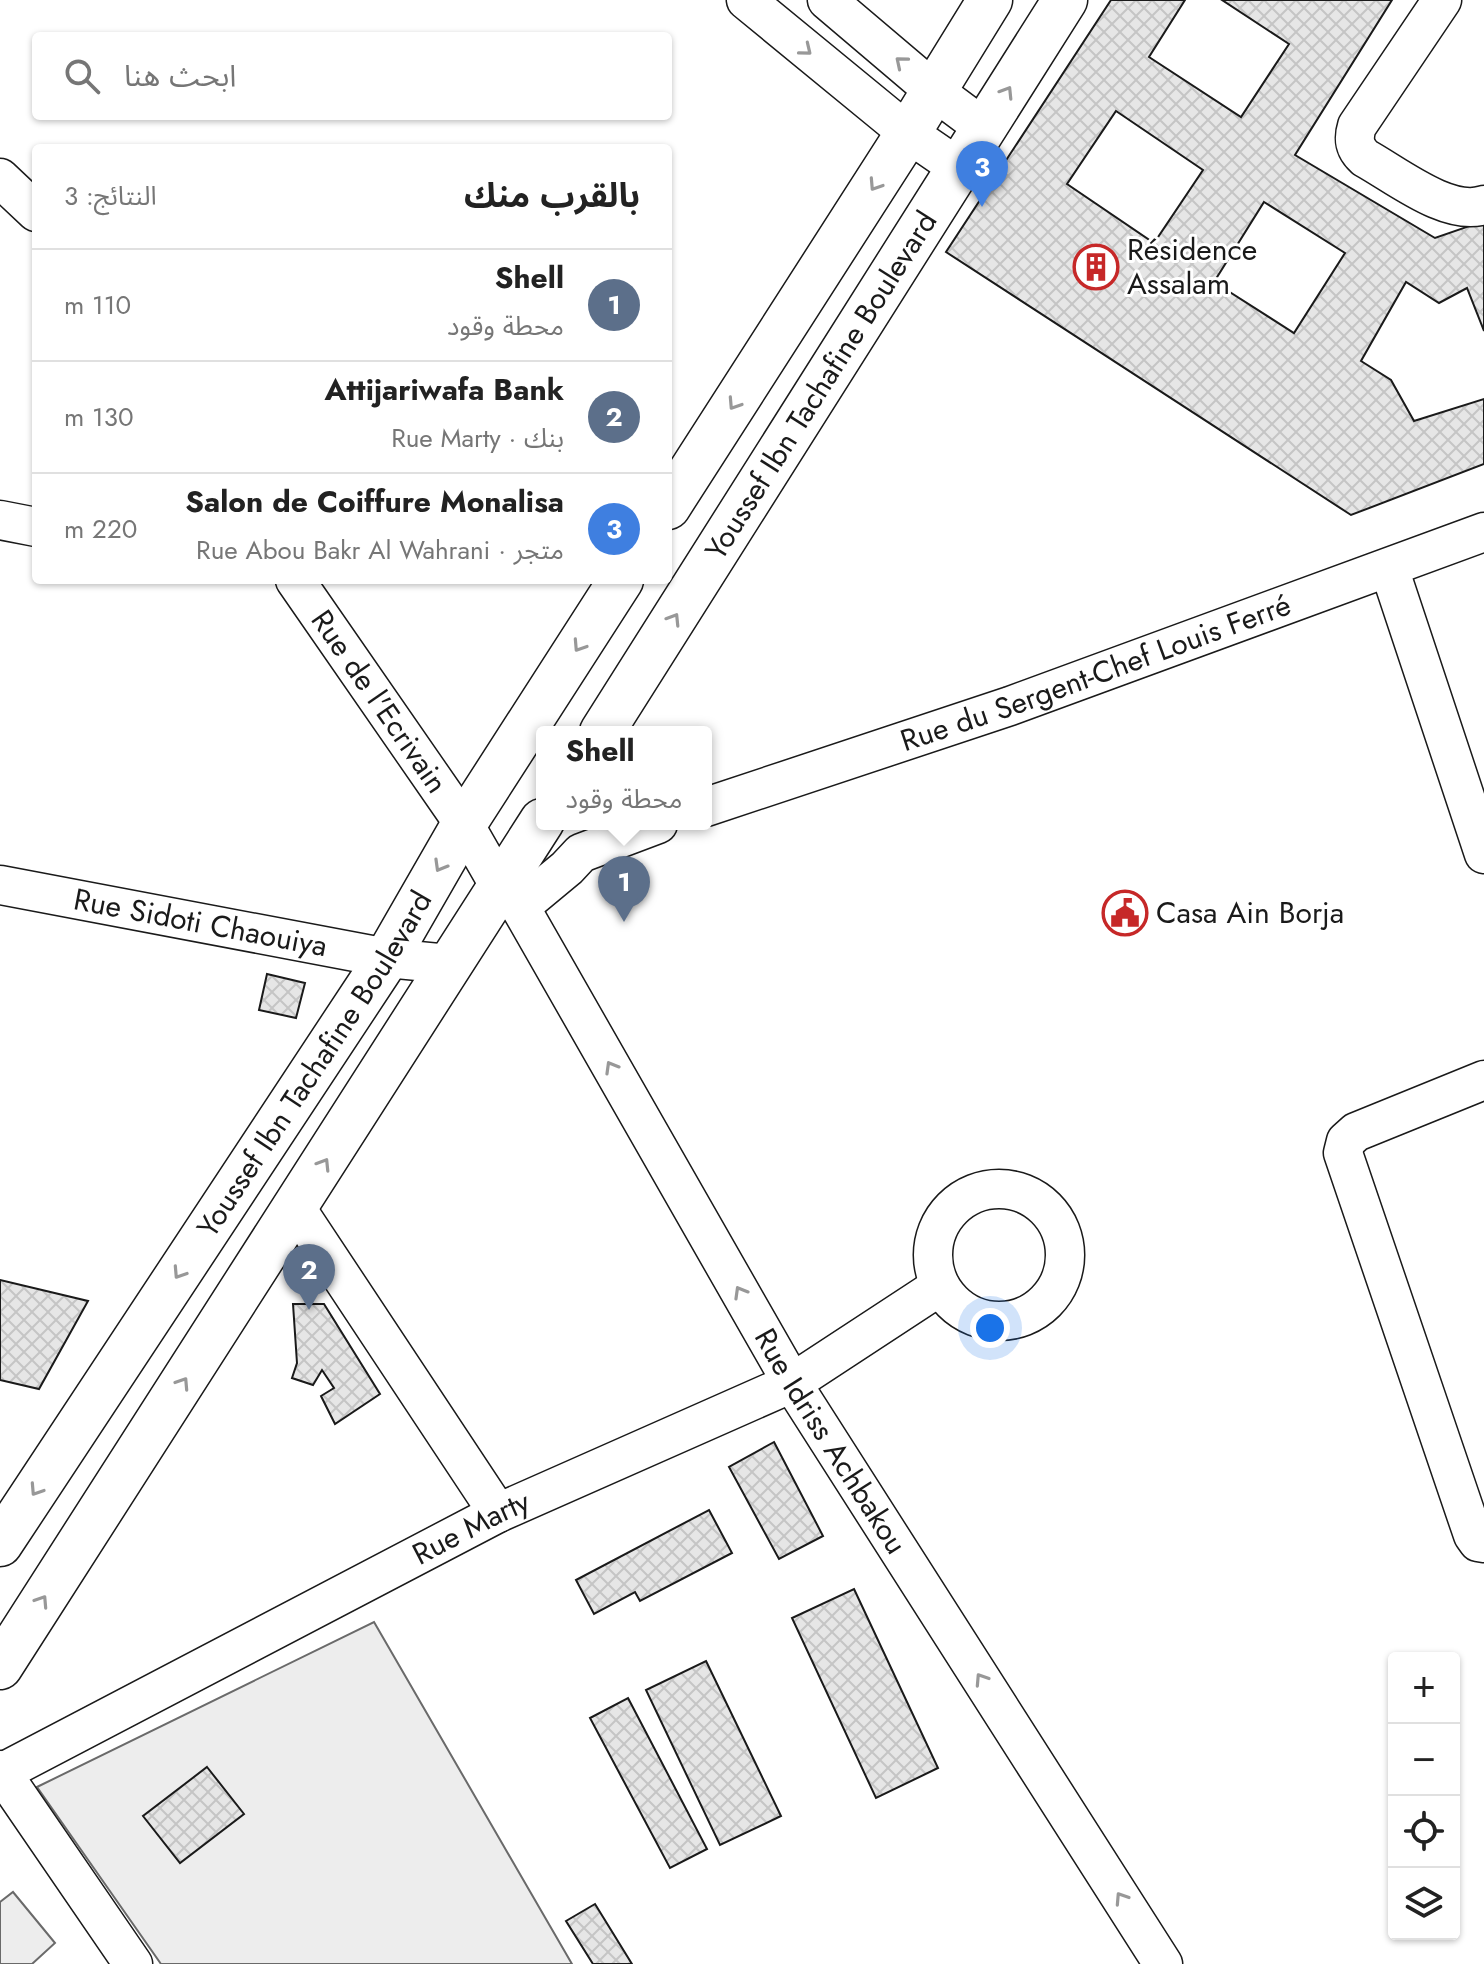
<!DOCTYPE html>
<html lang="ar">
<meta charset="utf-8">
<style>
:root{--surface:#fff;--page:#f6f6f6;--text:#222;--muted:#767676;--line:#e0e0e0;--accent:#db2777}
body{margin:0;font-family:Jost,"Noto Sans Arabic",sans-serif;background:var(--page);color:var(--text);direction:rtl}
.controls{position:absolute;right:24px;bottom:24px;display:grid;overflow:hidden;border-radius:8px;box-shadow:0 2px 6px #0004}
.controls button{width:72px;height:72px;display:grid;place-items:center;padding:0;border:0;border-bottom:2px solid var(--line);background:var(--surface);color:var(--text);font:40px sans-serif}
.you{position:absolute;left:990px;top:1328px;width:28px;height:28px;margin:-20px;border:6px solid #fff;border-radius:50%;background:#1a73e8;box-shadow:0 0 0 12px #1a73e833}
.badge{display:grid;place-items:center;width:52px;height:52px;border-radius:50%;background:var(--accent);color:#fff;font-size:26px;font-weight:700}
.pin{position:absolute;translate:-50% -66px;filter:drop-shadow(0 2px 4px #0008)}
.pin::after{content:'';position:absolute;top:42px;width:28px;height:24px;background:inherit;clip-path:polygon(0 0,100% 0,50% 100%)}
.popup{position:absolute;left:536px;top:726px;width:176px;height:104px;box-sizing:border-box;display:grid;place-content:center;border-radius:8px;background:var(--surface);filter:drop-shadow(0 2px 6px #0005);font-size:26px;white-space:nowrap;color:var(--muted)}
.popup b{font-size:30px;color:var(--text)}
.popup::after{content:'';position:absolute;left:50%;top:100%;margin-left:-16px;border:16px solid transparent;border-top-color:var(--surface)}
.list{margin:0;padding:0;list-style:none}
h2{display:flex;justify-content:space-between;align-items:center;height:104px;margin:0;padding:0 32px;font-size:34px}
h2 small{font-size:26px;font-weight:400;color:var(--muted)}
.list li{display:grid;grid-template-columns:52px 1fr auto;gap:24px;align-items:center;box-sizing:border-box;height:112px;padding:0 32px;border-top:2px solid var(--line)}
.list b{display:block;font-size:30px;white-space:nowrap}
.list p{margin:0;font-size:26px;white-space:nowrap;color:var(--muted)}
.list em{font-size:26px;font-style:normal;color:var(--muted)}
.icon{flex:none;width:44px;height:44px;fill:none;stroke:currentColor;stroke-width:2;stroke-linecap:round;stroke-linejoin:round}
.map{position:relative;flex:none;width:1484px;height:1964px;overflow:hidden;direction:ltr}
.search{position:absolute;background:var(--surface);box-shadow:0 2px 6px #0004;left:32px;top:32px;width:640px;height:88px;display:flex;align-items:center;gap:20px;box-sizing:border-box;padding:0 28px;border-radius:8px;color:var(--muted);font-size:30px}
.panel{position:absolute;background:var(--surface);box-shadow:0 2px 6px #0004;left:32px;top:144px;width:640px;height:440px;border-radius:8px;direction:rtl}
.map>svg:first-child{display:block}
</style>
<div class="map">
<svg width="1484" height="1964" viewBox="0 0 1484 1964">
<defs>
<pattern id="building-cross-hatch" width="8" height="8" patternUnits="userSpaceOnUse" patternTransform="scale(2)"><rect width="8" height="8" fill="#e6e6e6"/><path d="M0 0l8 8M0 8l8-8" fill="none" stroke="#c5c5c5"/></pattern>
</defs>
<rect width="100%" height="100%" fill="#fff"/>
<path fill="#ededed" stroke="#6a6a6a" stroke-width="2" d="M374,1622L572,1964H161L37,1787Z
M13,1892L55,1943L32,1964H0V1902Z"/>
<path fill="url(#building-cross-hatch)" stroke="#1a1a1a" stroke-width="2" fill-rule="evenodd" d="M1111,0H1185L1149,57L1241,117L1289,44L1222,0H1392L1295,155L1435,238L1484,221V331L1467,288L1439,303L1406,282L1361,361L1391,380L1414,421L1484,399V464L1351,515L946,252ZM1116,111L1203,170L1154,243L1067,184ZM1264,202L1345,253L1294,333L1214,282Z
M267,974L305,983L296,1018L259,1010Z
M0,1280L88,1301L39,1389L0,1380Z
M293,1304H324L380,1394L335,1424L321,1396L334,1388L322,1370L313,1385L292,1378L297,1363Z
M774,1442L823,1536L779,1559L729,1467Z
M709,1510L732,1553L640,1601L635,1592L594,1614L576,1580Z
M854,1589L938,1768L876,1798L792,1618Z
M706,1661L781,1816L720,1845L646,1690Z
M628,1698L707,1849L670,1868L590,1718Z
M207,1767L244,1814L180,1863L143,1816Z
M595,1904L632,1964H593L566,1921Z"/>
<g fill="none" stroke-linecap="round" stroke-linejoin="round">
<g stroke="#1a1a1a" stroke-width="41">
<g id="minor">
<path d="M746,0L908,133L959,168"/>
<path d="M827,0L933,90L984,128"/>
<path d="M1442,0L1357,126C1353,139 1354,148 1365,158C1396,175 1448,217 1484,205"/>
<path d="M0,178L36,212"/>
<path d="M0,520L36,527"/>
<path d="M1389,568L1484,854"/>
<path id="s1" d="M295,580L464,824L499,885L520,907L567,868L581,853L658,824"/>
<path id="s2" d="M706,807L1010,706L1484,532"/>
<path id="s3" d="M0,885L387,958L449,964"/>
<path id="s4" d="M520,907L792,1383L1163,1964"/>
<path d="M1484,1080L1356,1132L1346,1141L1343,1153L1473,1535L1478,1542L1484,1543"/>
<circle cx="999" cy="1255" r="66"/>
<path d="M296,1208L498,1513"/>
<path d="M0,1770L133,1964"/>
<path id="s5" d="M3,1772L498,1513L792,1383L940,1286"/>
</g>
</g>
<g stroke="#1a1a1a" stroke-width="47">
<g id="major">
<path d="M668,507L908,133L990,0"/>
<path id="s6" d="M602,732L1065,0"/>
<path id="s7" d="M0,1544L387,958L464,824L621,580"/>
<path d="M0,1667L542,821"/>
</g>
</g>
<use href="#minor" stroke="#fff" stroke-width="38"/>
<use href="#major" stroke="#fff" stroke-width="44"/>
</g>
<defs><path id="oneway-chevron" d="M-2-3.5L2.5 0L-2 3.5" fill="none" stroke-width="1.6" stroke-linecap="round" stroke-linejoin="round" transform="scale(2)"/></defs>
<g stroke="#989898">
<use href="#oneway-chevron" transform="translate(806 50) rotate(39)"/>
<use href="#oneway-chevron" transform="translate(901 62) rotate(-140)"/>
<use href="#oneway-chevron" transform="translate(1007 92) rotate(-58)"/>
<use href="#oneway-chevron" transform="translate(875 185) rotate(123)"/>
<use href="#oneway-chevron" transform="translate(734 404) rotate(123)"/>
<use href="#oneway-chevron" transform="translate(674 619) rotate(-58)"/>
<use href="#oneway-chevron" transform="translate(579 646) rotate(123)"/>
<use href="#oneway-chevron" transform="translate(440 866) rotate(120)"/>
<use href="#oneway-chevron" transform="translate(611 1067) rotate(-120)"/>
<use href="#oneway-chevron" transform="translate(324 1164) rotate(-58)"/>
<use href="#oneway-chevron" transform="translate(179 1273) rotate(123)"/>
<use href="#oneway-chevron" transform="translate(740 1292) rotate(-120)"/>
<use href="#oneway-chevron" transform="translate(183 1383) rotate(-57)"/>
<use href="#oneway-chevron" transform="translate(36 1490) rotate(123)"/>
<use href="#oneway-chevron" transform="translate(42 1601) rotate(-57)"/>
<use href="#oneway-chevron" transform="translate(981 1679) rotate(-123)"/>
<use href="#oneway-chevron" transform="translate(1121 1898) rotate(-123)"/>
</g>
<defs>
<g id="building-ring" transform="scale(2.3)"><circle r="9.5" fill="#fff" stroke="#c62828" stroke-width="1.5"/><path d="M-4-6H4V6H1V3H-1V6H-4ZM-2.5-4.3h1.7v1.8h-1.7ZM.8-4.3h1.7v1.8H.8ZM-2.5-1h1.7V.8h-1.7ZM.8-1h1.7V.8H.8Z" fill="#c62828"/></g>
<g id="civic-ring" transform="scale(2.3)"><circle r="9.5" fill="#fff" stroke="#c62828" stroke-width="1.5"/><path d="M-.6-6.5H3V-4.5H.6V-3L4-1V1h2V6H-6V1h2V-1L-.6-3ZM-1.2 2.5V6h2.4V2.5Z" fill="#c62828"/></g>
</defs>
<g fill-rule="evenodd">
<use href="#building-ring" x="1096" y="267"/>
<use href="#civic-ring" x="1125" y="913"/>
</g>
<g text-anchor="middle" stroke-width="6" stroke-linejoin="round" paint-order="stroke">
<g font-size="30" fill="#1a1a1a" stroke="#fff" text-anchor="start">
<text x="1127" y="260">Résidence<tspan x="1127" dy="34">Assalam</tspan></text>
<text x="1156" y="923">Casa Ain Borja</text>
</g>
<g font-size="30" fill="#1a1a1a" stroke="#fff">
<text dy="10" stroke="none"><textPath href="#s6" startOffset="410">Youssef Ibn Tachafine Boulevard</textPath></text>
<text dy="10" stroke="none"><textPath href="#s2" startOffset="412">Rue du Sergent-Chef Louis Ferré</textPath></text>
<text dy="10" stroke="none"><textPath href="#s1" startOffset="148">Rue de l'Ecrivain</textPath></text>
<text dy="10" stroke="none"><textPath href="#s3" startOffset="204">Rue Sidoti Chaouiya</textPath></text>
<text dy="10" stroke="none"><textPath href="#s7" startOffset="574">Youssef Ibn Tachafine Boulevard</textPath></text>
<text dy="10" stroke="none"><textPath href="#s4" startOffset="618">Rue Idriss Achbakou</textPath></text>
<text dy="10" stroke="none"><textPath href="#s5" startOffset="528">Rue Marty</textPath></text>
</g>
</g>
</svg>
<div class="controls">
<button>+</button>
<button>−</button>
<button><svg class="icon" aria-label="locate" viewBox="0 0 24 24"><circle cx="12" cy="12" r="6"/><path d="M12 2v4M12 18v4M2 12h4M18 12h4"/></svg></button>
<button><svg class="icon" aria-label="layers" viewBox="0 0 24 24"><path d="M12 4l9 5-9 5-9-5zM3 14l9 5 9-5"/></svg></button>
</div>
<div class="you"></div>
<div class="pin badge" style="left:624px;top:922px;background:#5c6f8a">1</div>
<div class="popup"><b>Shell</b>محطة وقود</div>
<div class="pin badge" style="left:309px;top:1310px;background:#5c6f8a">2</div>
<div class="pin badge" style="left:982px;top:207px;background:#3f7fe0">3</div>
<div class="search"><svg class="icon" aria-label="search" viewBox="0 0 24 24"><circle cx="10" cy="10" r="6"/><path d="M15 15l6 6"/></svg>ابحث هنا</div>
<section class="panel">
<h2>بالقرب منك<small>النتائج: 3</small></h2>
<ul class="list">
<li><span class="badge" style="background:#5c6f8a">1</span><div><b>Shell</b><p>محطة وقود</p></div><em>110 m</em></li>
<li><span class="badge" style="background:#5c6f8a">2</span><div><b>Attijariwafa Bank</b><p>بنك · Rue Marty</p></div><em>130 m</em></li>
<li><span class="badge" style="background:#3f7fe0">3</span><div><b>Salon de Coiffure Monalisa</b><p>متجر · Rue Abou Bakr Al Wahrani</p></div><em>220 m</em></li>
</ul>
</section>
</div>
